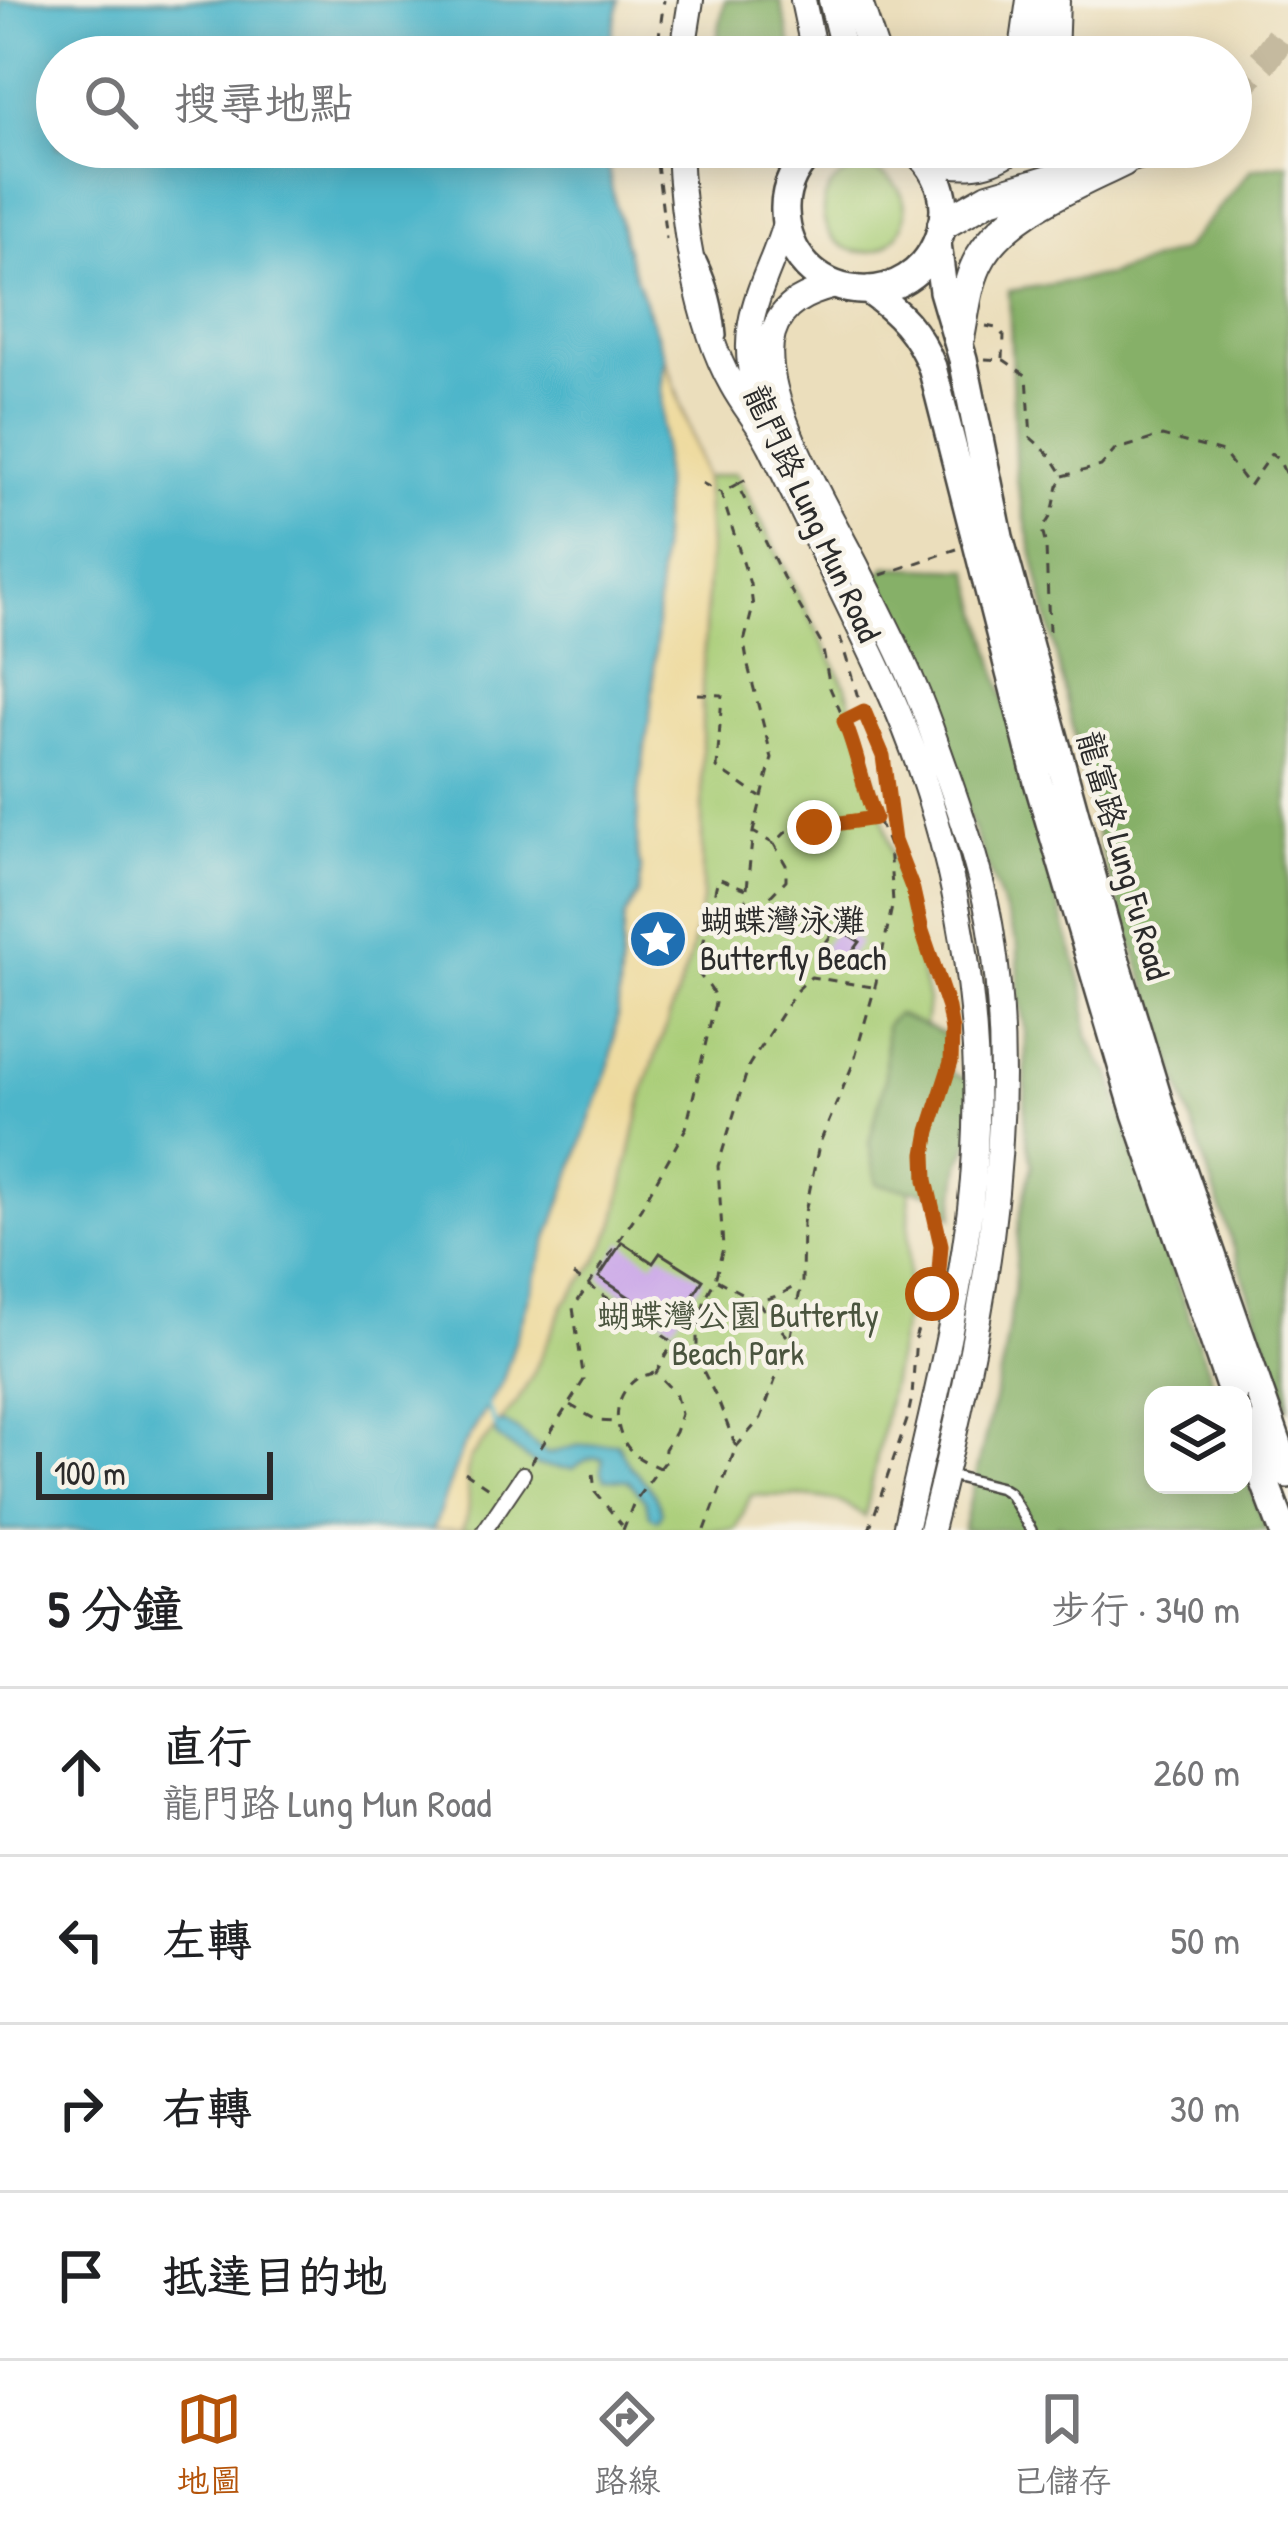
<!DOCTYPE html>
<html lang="zh-TW">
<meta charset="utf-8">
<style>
:root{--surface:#fff;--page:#f2f2f2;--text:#202124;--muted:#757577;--line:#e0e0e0;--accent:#b45309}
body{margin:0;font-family:"Patrick Hand","LXGW WenKai TC",sans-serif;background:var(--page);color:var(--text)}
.controls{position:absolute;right:36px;bottom:36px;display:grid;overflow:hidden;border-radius:24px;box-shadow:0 6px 30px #0003}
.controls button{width:108px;height:108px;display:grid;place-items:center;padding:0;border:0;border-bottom:3px solid var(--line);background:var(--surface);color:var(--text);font:60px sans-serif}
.scale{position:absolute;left:36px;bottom:30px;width:237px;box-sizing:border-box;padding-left:12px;border:6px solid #2b2b2b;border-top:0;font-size:33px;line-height:42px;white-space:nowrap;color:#2b2b2b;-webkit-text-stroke:9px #f7f3e8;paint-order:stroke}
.stop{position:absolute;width:36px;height:36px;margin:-27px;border:9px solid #b45309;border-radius:50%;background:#fff}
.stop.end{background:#b45309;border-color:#fff;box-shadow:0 3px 12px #0008}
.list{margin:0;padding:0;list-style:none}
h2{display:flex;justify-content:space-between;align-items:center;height:156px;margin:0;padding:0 48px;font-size:51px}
h2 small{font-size:39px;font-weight:400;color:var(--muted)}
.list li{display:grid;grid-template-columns:78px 1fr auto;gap:36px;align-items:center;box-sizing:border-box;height:168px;padding:0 48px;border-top:3px solid var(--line)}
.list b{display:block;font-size:45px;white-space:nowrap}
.list p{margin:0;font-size:39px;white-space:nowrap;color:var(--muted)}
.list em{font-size:39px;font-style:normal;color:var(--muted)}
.icon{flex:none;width:66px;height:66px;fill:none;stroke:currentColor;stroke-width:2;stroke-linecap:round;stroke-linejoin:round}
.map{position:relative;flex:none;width:1288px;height:1530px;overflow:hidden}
.search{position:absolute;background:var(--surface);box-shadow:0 6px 30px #0003;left:36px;right:36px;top:36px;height:132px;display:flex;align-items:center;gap:30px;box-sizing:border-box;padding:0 42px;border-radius:66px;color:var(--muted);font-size:45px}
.sheet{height:828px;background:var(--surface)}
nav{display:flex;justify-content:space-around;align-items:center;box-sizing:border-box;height:168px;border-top:3px solid var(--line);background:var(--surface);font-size:33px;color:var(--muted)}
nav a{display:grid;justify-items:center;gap:6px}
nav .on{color:var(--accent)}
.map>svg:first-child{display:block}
</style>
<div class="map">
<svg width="1288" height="1530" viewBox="0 0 1288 1530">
<rect width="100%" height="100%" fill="#f7f3e8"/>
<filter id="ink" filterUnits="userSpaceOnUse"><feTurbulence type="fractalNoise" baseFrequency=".00833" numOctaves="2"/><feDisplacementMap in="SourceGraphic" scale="24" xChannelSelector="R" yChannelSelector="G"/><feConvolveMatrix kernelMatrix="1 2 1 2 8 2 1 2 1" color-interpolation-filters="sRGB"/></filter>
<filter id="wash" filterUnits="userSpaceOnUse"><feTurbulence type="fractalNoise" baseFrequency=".004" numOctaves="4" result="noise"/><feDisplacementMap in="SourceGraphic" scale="48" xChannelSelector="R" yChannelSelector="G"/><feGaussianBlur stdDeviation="2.7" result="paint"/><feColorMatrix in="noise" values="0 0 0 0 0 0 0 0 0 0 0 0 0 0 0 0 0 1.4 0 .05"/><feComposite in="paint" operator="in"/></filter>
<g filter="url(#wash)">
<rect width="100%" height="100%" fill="#ebdebc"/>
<path fill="#a9cd77" stroke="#6a7c51" stroke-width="3" d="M823 211a41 41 0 1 1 82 0a41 41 0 1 1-82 0Z
M736,473L846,687L870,764L928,1000L910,1160L908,1299L865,1517C835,1490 790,1497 751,1495L736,1529L733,1530H461C478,1503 459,1483 470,1458L517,1402L533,1374L564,1304L597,1261L615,1223L645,1086L689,960L702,901V685L709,552L705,478Z"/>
<path fill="#86b068" stroke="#586e4a" stroke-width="3" d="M725,0H780L794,57H719L717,39Z
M1288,163V1410L1101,851L1016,480L1009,291L1109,275L1183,250L1252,169Z
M886,567L970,570L1048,867L1085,994L1088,1035L1101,1063L1111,1074L1147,1198L1217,1395H1153V1485H1243V1470L1267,1530H1077L1058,1524L1055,1530H963L1003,1362L1014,1293L1019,1220L1032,1165L1025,1128L1026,1032L1019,997L1018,945L898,634L897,612L875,580Z
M897,1014L944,1034L951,1073L970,1081L983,1110L960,1164L953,1217L931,1193L877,1184L869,1143L885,1080L886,1025Z"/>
<path fill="#eeda9e" stroke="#8c8264" stroke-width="3" d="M665,356L705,478L709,552L702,685V901L689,960L645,1086L615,1223L597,1261L564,1304L533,1374L517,1402L470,1458C460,1484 478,1503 461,1530H433L462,1449L488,1407L610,1064L617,1018L624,918L638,894L641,871L637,853L638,797L652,700L656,639L663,496L662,384Z"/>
<path fill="#4db6ca" stroke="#3c707a" stroke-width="3" d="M0,0H619L608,57H57V147H606L611,186L630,262L665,356L662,384L663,496L656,639L652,700L638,798L637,853L641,870L638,894L624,918L617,1018L610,1064L544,1250L502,1383L462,1449L433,1530H0Z
M502,1422C521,1428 530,1445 548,1454L576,1446L617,1443C623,1451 626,1462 633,1469C647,1483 655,1493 662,1512L658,1520L650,1516L645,1500L628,1480L605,1479L601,1470L603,1459C590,1455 583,1461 573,1469L536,1465L496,1436L495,1426Z"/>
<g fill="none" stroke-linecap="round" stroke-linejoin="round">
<path stroke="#4db6ca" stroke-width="4.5" d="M488,1407L496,1427"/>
</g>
<g id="blocks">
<path fill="#c7a2e8" d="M837,927L860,942L844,964L822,948Z
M622,1242L653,1263L660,1253L703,1280L673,1326L599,1277Z"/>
</g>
</g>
<g filter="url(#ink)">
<use href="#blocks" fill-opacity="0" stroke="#484641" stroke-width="3"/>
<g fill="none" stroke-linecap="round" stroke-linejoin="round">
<path stroke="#c5ba9f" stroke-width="30" stroke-dasharray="30 15" stroke-linecap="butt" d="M1231,95L1264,60L1288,26"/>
<g stroke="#484641" stroke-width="14">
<path id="service" d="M701,260C713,285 719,308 721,336
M945,1474L1001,1488L1009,1493L1031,1530"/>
</g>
<g stroke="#484641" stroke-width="18">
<path id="pedestrian" d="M485,1530L523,1474"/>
</g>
<g stroke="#484641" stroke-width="28">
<path id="secondary" d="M803,0L815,57
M831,0L845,57
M682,57L691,0
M679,147C681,217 697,324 732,385C744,407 760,425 771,447C809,526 849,604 886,684C959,845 991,1034 970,1209C957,1317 929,1424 905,1530
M835,286C808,293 782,303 773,333C755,393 830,513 858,569C883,620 911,672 930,726C953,791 982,868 992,936C1022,1134 980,1338 931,1530
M760,418C753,387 745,355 751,323C757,288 776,257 785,223"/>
</g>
<g stroke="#484641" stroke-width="32">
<path id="primary" d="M816,147C797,164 784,184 785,211C788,305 916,320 941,230C950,198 938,170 914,148
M937,243L943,291L963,359L999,537L1108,935L1159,1103L1288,1474
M868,290C898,311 918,331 932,367L1038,782L1136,1113L1233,1395
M1243,1424L1283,1530"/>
</g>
<g stroke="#484641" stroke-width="34">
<path id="motorway" d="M856,0L875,57
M1024,57L1032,0
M1052,57L1054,0
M924,157C957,164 984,168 1012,147
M943,224L989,198L1145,152
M959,338C964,314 966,287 977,264C1001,213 1075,185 1123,161"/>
</g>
<path stroke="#484641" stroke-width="3" stroke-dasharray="9 9" stroke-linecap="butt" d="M656,57L664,0
M655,147L666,239
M986,326L996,328L1004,336L1003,358
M985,359L1004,360L1027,376L1031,438L1051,456L1063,475
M1063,476L1101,466L1115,450L1162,436L1223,452L1249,486L1271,454L1279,460L1288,479
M702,483L719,492
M737,484L721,493L750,584L753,607L744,642L748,666L772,758L753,832
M881,575L957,549
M1049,631L1046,546L1042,530L1052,514L1058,486L1063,478
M840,637L857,694L883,756L894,841L910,880L922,930L951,1023
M698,694L722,695L717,768L760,797
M846,720L871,707
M747,888L753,832L774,844L791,827H814L874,818
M573,1275L695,1357
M717,1280C754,1300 762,1309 799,1283
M758,1303L787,1336
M654,1373C648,1375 640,1376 635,1380C611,1398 613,1433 632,1452C640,1460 649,1463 659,1468
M570,1405L598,1421L614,1422
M736,1447L761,1418L790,1340L802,1281L803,1222L819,1145L853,1064L875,987L893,902L889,845L864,789L856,747L830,688L822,645L783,577L737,484L747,479
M531,1463L584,1380L573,1308L641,1208L686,1128L715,1003C715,988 704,983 697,971L718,878L746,889V902L758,909L786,880V865L774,844
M465,1472L494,1492
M593,1474L595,1492L622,1525
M623,1530L634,1502L664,1462L665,1449L675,1432L681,1414L675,1393L656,1373L673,1342
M705,1530L736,1447L719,1403L697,1358V1332L705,1299L715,1280L723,1248L718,1166L749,1065L796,991L811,977L872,987
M869,1530L907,1420L912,1397L916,1335L940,1264L941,1245L926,1180L925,1154L953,1045"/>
<use href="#service" stroke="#fff" stroke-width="9"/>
<use href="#pedestrian" stroke="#fff" stroke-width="14"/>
<use href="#secondary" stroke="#fff" stroke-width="24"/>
<use href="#primary" stroke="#fff" stroke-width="27"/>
<use href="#motorway" stroke="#fff" stroke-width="30"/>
</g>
</g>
<g fill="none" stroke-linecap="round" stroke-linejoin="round" filter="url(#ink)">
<path stroke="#b45309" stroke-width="15" d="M814,827L875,818C862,786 858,753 844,721L864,711L883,756L894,841L913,890L922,931L948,1008L952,1031L951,1062L929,1131L925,1154L926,1180L941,1245L939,1271L932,1294"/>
</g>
<defs>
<g id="sight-disc" transform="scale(3)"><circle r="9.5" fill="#1f6fb2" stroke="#f7f3e8"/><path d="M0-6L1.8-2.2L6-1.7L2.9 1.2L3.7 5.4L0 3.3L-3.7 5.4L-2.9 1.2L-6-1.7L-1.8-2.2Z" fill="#fff"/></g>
</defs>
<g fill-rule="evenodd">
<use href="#sight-disc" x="658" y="939"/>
</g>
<g text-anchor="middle" stroke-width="9" stroke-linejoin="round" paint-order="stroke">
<g font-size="33" fill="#2b2b2b" stroke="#f7f3e8">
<text transform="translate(813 513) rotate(65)" y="12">龍門路 Lung Mun Road</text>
<text transform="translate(1124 855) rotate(74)" y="12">龍富路 Lung Fu Road</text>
</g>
<g font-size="33" fill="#2b2b2b" stroke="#f7f3e8" text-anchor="start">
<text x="700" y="932">蝴蝶灣泳灘<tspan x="700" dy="38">Butterfly Beach</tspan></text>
</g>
<g font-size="33" fill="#4a543e" stroke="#f7f3e8">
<text x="738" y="1327">蝴蝶灣公園 Butterfly<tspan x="738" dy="38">Beach Park</tspan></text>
</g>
</g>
</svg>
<div class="controls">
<button><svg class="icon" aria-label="layers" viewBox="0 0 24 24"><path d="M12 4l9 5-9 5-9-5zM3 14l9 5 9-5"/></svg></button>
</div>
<div class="scale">100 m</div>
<div class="stop" style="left:932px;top:1294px"></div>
<div class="stop end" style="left:814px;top:827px"></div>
<div class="search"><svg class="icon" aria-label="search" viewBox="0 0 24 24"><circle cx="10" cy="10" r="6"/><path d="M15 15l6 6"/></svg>搜尋地點</div>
</div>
<section class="sheet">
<h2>5 分鐘<small>步行 · 340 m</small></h2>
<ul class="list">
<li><svg class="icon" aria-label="ahead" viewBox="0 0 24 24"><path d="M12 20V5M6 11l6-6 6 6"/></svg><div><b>直行</b><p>龍門路 Lung Mun Road</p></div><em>260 m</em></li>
<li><svg class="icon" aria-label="left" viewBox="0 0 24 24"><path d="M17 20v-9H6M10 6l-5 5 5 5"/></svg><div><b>左轉</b></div><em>50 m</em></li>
<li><svg class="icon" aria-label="right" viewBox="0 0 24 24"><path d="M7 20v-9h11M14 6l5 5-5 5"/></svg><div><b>右轉</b></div><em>30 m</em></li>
<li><svg class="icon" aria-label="arrive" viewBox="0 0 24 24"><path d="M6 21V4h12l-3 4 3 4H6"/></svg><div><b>抵達目的地</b></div></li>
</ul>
</section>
<nav>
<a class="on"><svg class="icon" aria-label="map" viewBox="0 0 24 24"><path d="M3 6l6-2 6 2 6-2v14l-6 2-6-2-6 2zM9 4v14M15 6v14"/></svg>地圖</a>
<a><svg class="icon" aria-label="directions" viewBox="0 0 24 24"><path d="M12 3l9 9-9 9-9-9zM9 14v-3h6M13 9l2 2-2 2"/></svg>路線</a>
<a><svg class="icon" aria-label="saved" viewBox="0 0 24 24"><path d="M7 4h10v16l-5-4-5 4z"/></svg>已儲存</a>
</nav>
